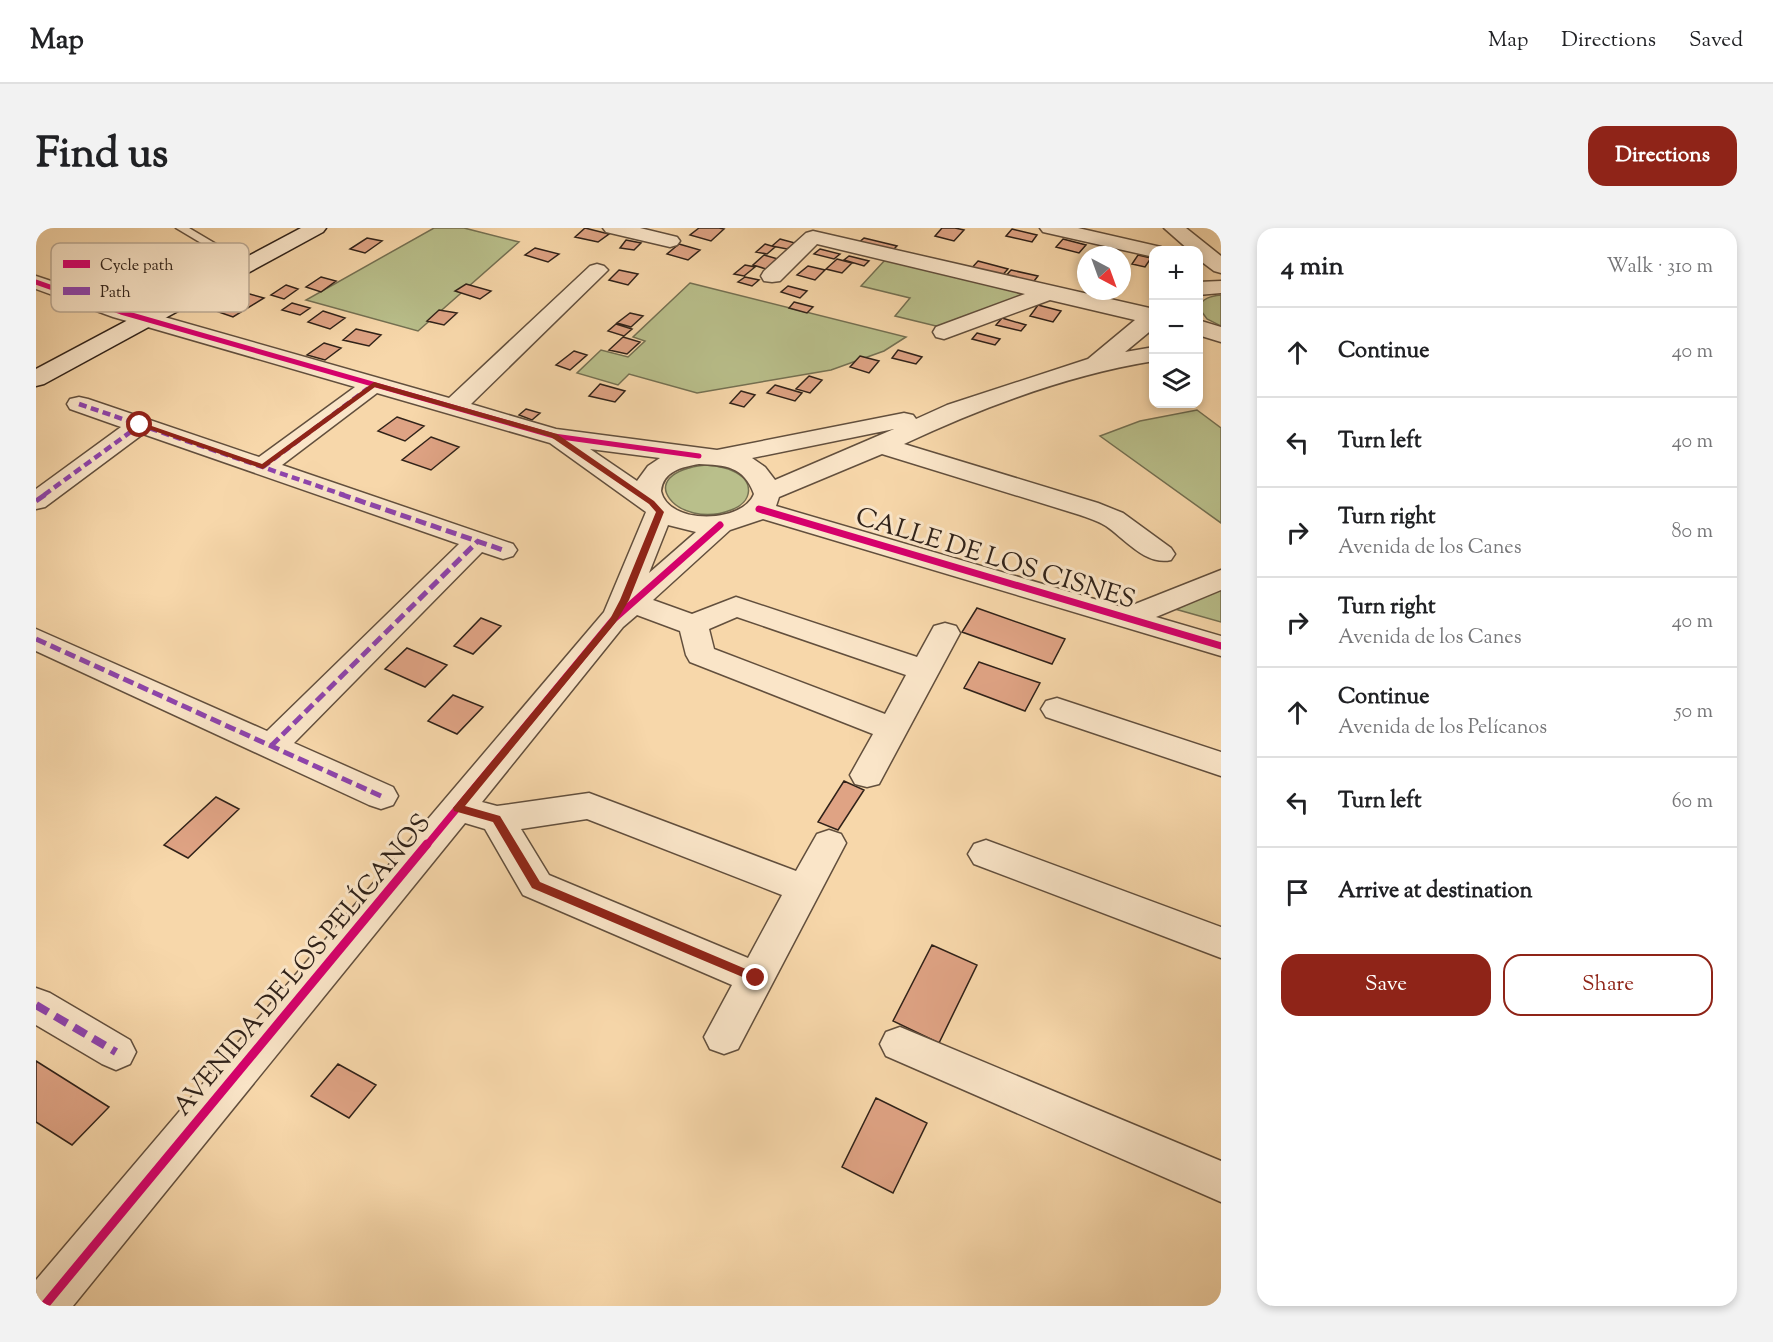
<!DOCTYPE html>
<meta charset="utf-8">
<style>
:root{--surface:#fff;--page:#f2f2f2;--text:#202124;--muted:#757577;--line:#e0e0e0;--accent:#8f2418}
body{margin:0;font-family:"Sorts Mill Goudy",serif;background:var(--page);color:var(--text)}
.controls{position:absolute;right:18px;top:18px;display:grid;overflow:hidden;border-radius:12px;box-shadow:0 3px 9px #0003}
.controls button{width:54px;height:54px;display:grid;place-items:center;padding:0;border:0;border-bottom:2px solid var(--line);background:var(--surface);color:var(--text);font:30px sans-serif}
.compass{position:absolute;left:1041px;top:18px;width:54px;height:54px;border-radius:50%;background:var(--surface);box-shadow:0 3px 9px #0003;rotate:139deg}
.stop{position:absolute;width:18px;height:18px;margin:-14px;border:4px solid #8f2418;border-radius:50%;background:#fff}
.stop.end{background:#8f2418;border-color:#fff;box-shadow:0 2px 6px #0008}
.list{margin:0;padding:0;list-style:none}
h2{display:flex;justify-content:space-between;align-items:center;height:78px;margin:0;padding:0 24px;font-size:26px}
h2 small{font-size:20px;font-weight:400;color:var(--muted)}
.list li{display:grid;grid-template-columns:39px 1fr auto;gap:18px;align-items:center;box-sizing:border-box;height:90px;padding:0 24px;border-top:2px solid var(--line)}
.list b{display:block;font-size:22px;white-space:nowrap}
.list p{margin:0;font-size:20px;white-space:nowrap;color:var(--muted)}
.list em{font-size:20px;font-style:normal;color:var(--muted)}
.actions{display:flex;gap:12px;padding:18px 24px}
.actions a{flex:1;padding:14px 0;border:2px solid var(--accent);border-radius:18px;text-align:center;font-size:21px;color:var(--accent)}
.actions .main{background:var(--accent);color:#fff}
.icon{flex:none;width:33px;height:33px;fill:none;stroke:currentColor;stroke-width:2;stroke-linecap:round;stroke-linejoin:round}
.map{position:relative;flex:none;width:1185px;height:1078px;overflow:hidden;border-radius:18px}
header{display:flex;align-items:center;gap:36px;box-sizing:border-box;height:84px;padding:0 30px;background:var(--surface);border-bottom:2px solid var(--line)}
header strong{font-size:28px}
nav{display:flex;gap:33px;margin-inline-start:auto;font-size:21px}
.intro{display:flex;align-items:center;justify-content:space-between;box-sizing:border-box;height:144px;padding:0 36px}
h1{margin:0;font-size:42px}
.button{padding:15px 27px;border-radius:18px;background:var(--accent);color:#fff;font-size:21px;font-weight:700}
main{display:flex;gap:36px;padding:0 36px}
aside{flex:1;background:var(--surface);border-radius:18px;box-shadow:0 3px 9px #0003}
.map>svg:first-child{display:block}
</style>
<header>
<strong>Map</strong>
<nav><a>Map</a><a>Directions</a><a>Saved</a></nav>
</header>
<div class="intro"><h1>Find us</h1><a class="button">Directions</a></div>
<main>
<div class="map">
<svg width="1185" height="1078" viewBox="0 0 1185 1078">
<rect width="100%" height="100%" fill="#f7d7aa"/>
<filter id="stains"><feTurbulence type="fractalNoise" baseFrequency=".00333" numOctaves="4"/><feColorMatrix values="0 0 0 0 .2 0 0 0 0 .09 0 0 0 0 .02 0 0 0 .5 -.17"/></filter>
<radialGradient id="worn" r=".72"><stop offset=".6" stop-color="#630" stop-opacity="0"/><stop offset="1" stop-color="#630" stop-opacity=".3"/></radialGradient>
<path fill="#b9bf8b" stroke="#747052" stroke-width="1.5" d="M398,0H428L483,14L382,103L270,72Z
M849,32L991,65L904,99L859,88L874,70L825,58Z
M654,55L870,109L848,123L795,142L661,165L593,146L582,157L541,145L565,122L592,129L609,113L597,109Z
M1185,67V98L1171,91L1163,80C1165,70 1176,68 1185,67Z
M1161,182L1185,200V295L1064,208L1104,193Z
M670,237C679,238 689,239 697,243C719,253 717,274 695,282C642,303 592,245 670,237Z
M1185,361V394L1139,381Z"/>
<path fill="#dfa384" stroke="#302219" stroke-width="1.5" d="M549,0L573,6L562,14L539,9Z
M663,0H683L688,1L675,13L654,7Z
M906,0H919L928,2L918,13L899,8Z
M976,1L1001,7L996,14L970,8Z
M331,10L346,13L329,25L314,21Z
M828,10L861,18L853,26L820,17Z
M744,11L759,15L751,21L736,18Z
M1027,11L1050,17L1043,25L1020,19Z
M590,12L605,15L598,22L584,20Z
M643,16L664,22L652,32L631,26Z
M729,16L739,19L731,26L720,24Z
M499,20L523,26L512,34L489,27Z
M784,21L804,26L798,31L778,26Z
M728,27L742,31L730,41L717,37Z
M1102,27L1115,30L1109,39L1096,36Z
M813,28L833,33L828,38L808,32Z
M801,31L816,35L806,45L790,41Z
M942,33L972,41L963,51L933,43Z
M709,37L719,39L708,48L698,46Z
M772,38L789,42L779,52L761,47Z
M583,42L602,46L592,57L573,52Z
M975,42L1002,48L995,57L967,51Z
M285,49L300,53L285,64L270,59Z
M709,49L723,52L716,58L702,54Z
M430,56L455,63L444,71L419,63Z
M250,57L262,61L248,71L235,67Z
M752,58L771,63L764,70L745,64Z
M210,65L228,70L197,89L180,83Z
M758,74L777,79L771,85L753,80Z
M256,75L274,80L264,87L246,82Z
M1002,77L1025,83L1017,94L994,88Z
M403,82L421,85L408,97L391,93Z
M287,83L309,90L294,101L272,94Z
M594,85L607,88L595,99L581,95Z
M966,90L990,97L985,103L960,97Z
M580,96L596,101L588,108L572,103Z
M320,101L345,107L333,118L307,112Z
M941,105L964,111L959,117L936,111Z
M587,109L604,114L591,126L573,122Z
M288,115L305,120L289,132L271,127Z
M862,122L886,129L880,136L856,130Z
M538,123L551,127L534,142L520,137Z
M824,128L843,133L833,145L814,139Z
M773,148L786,152L774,165L760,161Z
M564,156L589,163L579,174L553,168Z
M739,157L766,165L759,173L731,165Z
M705,163L719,167L708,179L694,175Z
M490,181L504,185L496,192L483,187Z
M361,189L388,198L369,213L342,203Z
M395,209L423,219L395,242L366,232Z
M941,380L1029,411L1016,436L926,404Z
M445,390L465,398L437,426L418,418Z
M371,420L411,437L389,459L349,441Z
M943,434L1004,455L989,483L928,460Z
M417,467L447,479L421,506L392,493Z
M808,553L828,562L802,602L782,594Z
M180,569L203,581L152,630L128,617Z
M896,717L941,737L903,815L857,793Z
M0,833L73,879L36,917L0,894Z
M302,836L340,857L313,890L275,868Z
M840,870L891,895L857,965L806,939Z"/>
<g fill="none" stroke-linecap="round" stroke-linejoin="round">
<g stroke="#624f3d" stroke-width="3">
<path id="lane" d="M140,0H153L197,26L195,28H187Z"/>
</g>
<g stroke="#624f3d" stroke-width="3">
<path id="street" d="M567,0H604L641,9L644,13L641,17L634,19L570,4Z
M1004,0H1042L1125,19L1128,22H1118V29L1007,4Z
M1128,0H1150L1185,28V45L1178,43L1162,31V22H1153Z
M777,3L1118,81V100L1089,124L1118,119V133C1031,147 947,179 868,216L1062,275L1087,285L1135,320L1139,326L1135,332C1110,338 1089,311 1070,298C1062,293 1052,290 1044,287L846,226L743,269L740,278L1089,380L1185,342V362L1120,389L1185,408V428L727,291L694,302L617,372L656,386L700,369L881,429L898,398L909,395L920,398L924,405L843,556L831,559L819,556L814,547L837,506L654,434L650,427L644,403L601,387L587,399L446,574L461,578L553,565L760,643L781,606L793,602L805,606L810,615L702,821L688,826L674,821L668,809L696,757L487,667L449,601L429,595L37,1078H0V1052L568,384L610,284L514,215L341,165L246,237L477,316L481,322L477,328L467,331L446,324L258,515L357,559L362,568L357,577L345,581L333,577L0,423V401L231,503L423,316L107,206L9,279L0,281V261L85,199L34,181L31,176L34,171L43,169L52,171L223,229L319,159L77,89L0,61V48L93,79L413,170L554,38L561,36L568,38L572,42L568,46L435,176L520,201L681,222L868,185L877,187L880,191L911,177L1052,131L1099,92L1014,72L908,111L900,109L897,104L900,99L989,66L781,16L744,53L736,54L728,53L725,48L728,43L770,5ZM858,201L739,252L729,239L716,230ZM554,221L624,230L612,238L601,253ZM663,236C689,237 708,238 718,266C706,296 632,297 625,263C627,243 646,239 663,236ZM632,297L660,304L613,345ZM701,389L870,447L849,486L678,421L673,401ZM551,591L746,667L712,730L513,647L485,601Z
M1185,53V65L1162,67V54Z
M1162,92L1185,99V114L1162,107Z
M1021,470L1185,524V548L1010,489L1005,481L1010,473Z
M950,612L1185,699V730L938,636L932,626L938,616Z
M0,760L14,765L94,812L100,824L94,836L80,842L66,836L0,797Z
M864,799L1185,933V974L850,828L844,816L850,804Z"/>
</g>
<g stroke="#302219" stroke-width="3">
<path id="secondary" d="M265,0H290L287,4L8,156L0,158V141Z"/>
</g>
<use href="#lane" fill="#fae5c8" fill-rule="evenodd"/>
<use href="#street" fill="#fae5c8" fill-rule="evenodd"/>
<use href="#secondary" fill="#fae5c8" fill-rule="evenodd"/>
<path stroke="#8e44ad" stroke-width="4.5" stroke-dasharray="8 4.5" stroke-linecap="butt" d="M43,176L308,267
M227,239L338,156
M8,267L104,197"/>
<path stroke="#8e44ad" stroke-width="5" stroke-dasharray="11 5" stroke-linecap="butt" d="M304,266L467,322
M0,273L10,266
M0,411L345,568
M235,518L442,313"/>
<path stroke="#8e44ad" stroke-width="8" stroke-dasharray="14 8" stroke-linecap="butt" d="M0,777L80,824"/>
<g stroke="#fae5c8" stroke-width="8">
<path id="cycleway-far2" d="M0,54L85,84L518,208L663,228"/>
</g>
<g stroke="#fae5c8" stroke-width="10">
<path id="cycleway-far1" d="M723,281L1185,418
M390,618L577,392L684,297"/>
</g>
<g stroke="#fae5c8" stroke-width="13">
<path id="cycleway" d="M8,1078L391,616"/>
</g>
<use href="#cycleway-far2" stroke="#d6006c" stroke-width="5"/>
<use href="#cycleway-far1" stroke="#d6006c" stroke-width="7"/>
<use href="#cycleway" stroke="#d6006c" stroke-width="9"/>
</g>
<path fill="#8f2418" d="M338,154L521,206L618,273L628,284L593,372L580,394L429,578L464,588L504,654L724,747V753H716L496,660L457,594L418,583L417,580L574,391L584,372L620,284L613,276L515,209L339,159L227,241L101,197L107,195L226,236Z"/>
<g text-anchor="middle" stroke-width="6" stroke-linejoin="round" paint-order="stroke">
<g font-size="26" fill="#302219" stroke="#fae5c8">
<text transform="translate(960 329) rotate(17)" y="9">CALLE DE LOS CISNES</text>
<text transform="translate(265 736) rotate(-50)" y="9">AVENIDA DE LOS PELÍCANOS</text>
</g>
</g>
<rect x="15" y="15" width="198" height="69" rx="9" fill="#fae5c8" stroke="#bdaa94" stroke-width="1.5"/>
<rect x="27" y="32" width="27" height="8" fill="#d6006c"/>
<rect x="27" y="59" width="27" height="8" fill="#8e44ad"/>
<g font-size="16" fill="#302219">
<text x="64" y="42">Cycle path</text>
<text x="64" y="69">Path</text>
</g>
<rect width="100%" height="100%" filter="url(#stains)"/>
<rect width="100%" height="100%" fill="url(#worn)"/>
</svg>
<div class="controls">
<button>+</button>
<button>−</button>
<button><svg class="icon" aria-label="layers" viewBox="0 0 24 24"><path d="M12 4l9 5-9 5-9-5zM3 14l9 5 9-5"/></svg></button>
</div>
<svg class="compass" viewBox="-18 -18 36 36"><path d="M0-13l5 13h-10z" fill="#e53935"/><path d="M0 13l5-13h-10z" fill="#757577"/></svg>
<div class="stop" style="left:104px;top:197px"></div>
<div class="stop end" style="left:720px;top:750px"></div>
</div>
<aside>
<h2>4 min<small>Walk · 310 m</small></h2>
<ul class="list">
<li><svg class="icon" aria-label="ahead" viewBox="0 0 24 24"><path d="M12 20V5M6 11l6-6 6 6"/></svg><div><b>Continue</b></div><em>40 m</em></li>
<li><svg class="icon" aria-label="left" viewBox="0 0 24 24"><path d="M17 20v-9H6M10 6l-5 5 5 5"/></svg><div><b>Turn left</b></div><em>40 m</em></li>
<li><svg class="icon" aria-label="right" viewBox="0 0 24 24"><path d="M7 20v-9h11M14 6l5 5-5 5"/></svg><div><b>Turn right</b><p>Avenida de los Canes</p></div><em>80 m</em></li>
<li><svg class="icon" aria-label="right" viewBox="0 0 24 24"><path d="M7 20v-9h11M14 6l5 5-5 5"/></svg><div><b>Turn right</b><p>Avenida de los Canes</p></div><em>40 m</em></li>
<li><svg class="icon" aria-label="ahead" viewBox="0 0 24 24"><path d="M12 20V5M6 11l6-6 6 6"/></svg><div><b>Continue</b><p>Avenida de los Pelícanos</p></div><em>50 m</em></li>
<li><svg class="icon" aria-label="left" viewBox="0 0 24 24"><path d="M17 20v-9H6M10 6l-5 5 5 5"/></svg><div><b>Turn left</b></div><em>60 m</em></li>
<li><svg class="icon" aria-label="arrive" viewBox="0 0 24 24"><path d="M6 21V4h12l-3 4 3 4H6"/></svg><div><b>Arrive at destination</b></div></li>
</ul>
<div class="actions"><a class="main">Save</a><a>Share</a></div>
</aside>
</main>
